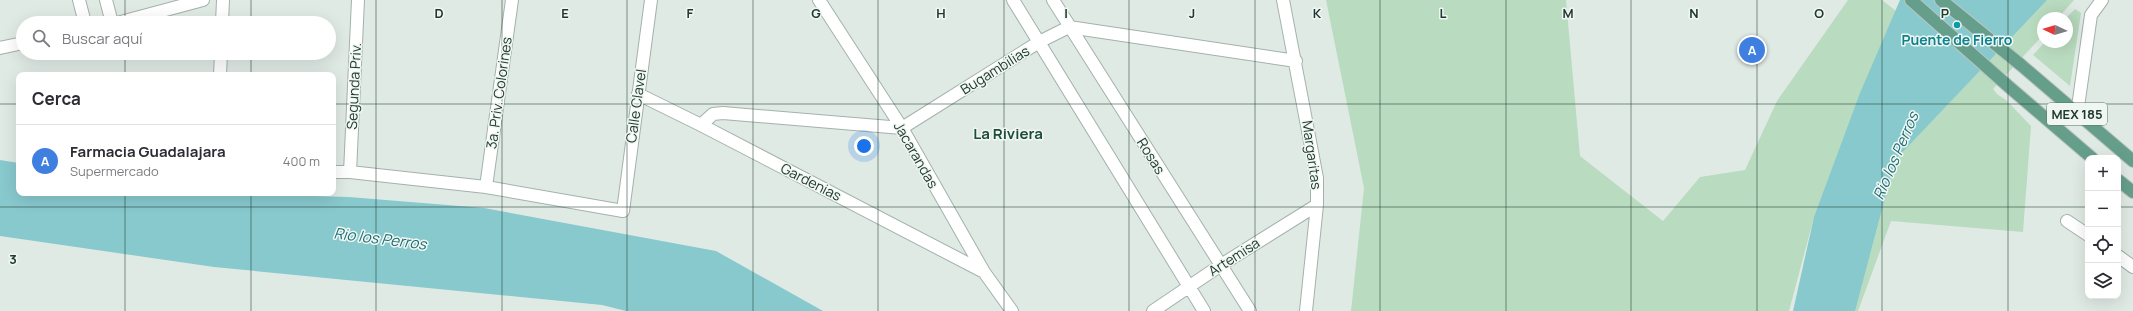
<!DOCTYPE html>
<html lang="es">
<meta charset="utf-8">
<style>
:root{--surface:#fff;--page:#f2f2f3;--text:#2b2b33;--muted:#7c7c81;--line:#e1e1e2;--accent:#834b45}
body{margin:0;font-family:Manrope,sans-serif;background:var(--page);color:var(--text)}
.controls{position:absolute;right:12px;bottom:12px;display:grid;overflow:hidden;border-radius:8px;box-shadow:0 4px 16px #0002}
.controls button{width:36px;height:36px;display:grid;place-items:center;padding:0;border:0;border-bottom:1px solid var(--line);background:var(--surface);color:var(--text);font:20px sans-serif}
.compass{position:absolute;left:2037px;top:12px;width:36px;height:36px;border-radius:50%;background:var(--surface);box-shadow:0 4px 16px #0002;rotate:274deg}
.you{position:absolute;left:864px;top:146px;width:14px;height:14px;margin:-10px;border:3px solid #fff;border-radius:50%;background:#1a73e8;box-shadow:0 0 0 6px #1a73e833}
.badge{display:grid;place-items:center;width:26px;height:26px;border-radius:50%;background:var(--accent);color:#fff;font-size:13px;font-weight:700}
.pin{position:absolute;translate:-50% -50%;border:2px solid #fff;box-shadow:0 1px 4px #0006}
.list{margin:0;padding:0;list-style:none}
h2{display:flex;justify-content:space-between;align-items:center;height:52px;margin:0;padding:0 16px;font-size:17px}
h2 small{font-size:13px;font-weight:400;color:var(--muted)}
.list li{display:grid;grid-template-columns:26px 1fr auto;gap:12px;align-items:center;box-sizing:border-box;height:72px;padding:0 16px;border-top:1px solid var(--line)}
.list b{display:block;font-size:15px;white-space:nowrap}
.list p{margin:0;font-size:13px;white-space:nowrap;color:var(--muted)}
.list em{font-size:13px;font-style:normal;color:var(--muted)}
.icon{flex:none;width:22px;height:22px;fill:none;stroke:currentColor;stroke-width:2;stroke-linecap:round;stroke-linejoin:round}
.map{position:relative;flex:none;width:2133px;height:311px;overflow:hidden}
.search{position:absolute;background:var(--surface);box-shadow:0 4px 16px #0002;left:16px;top:16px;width:320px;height:44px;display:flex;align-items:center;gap:10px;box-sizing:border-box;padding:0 14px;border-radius:22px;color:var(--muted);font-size:15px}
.panel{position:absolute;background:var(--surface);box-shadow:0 4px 16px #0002;left:16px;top:72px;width:320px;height:124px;border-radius:8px}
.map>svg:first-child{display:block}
</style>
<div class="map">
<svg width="2133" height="311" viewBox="0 0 2133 311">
<rect width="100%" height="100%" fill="#e0eae5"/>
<path fill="#b9dbbf" d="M1326,0H1566L1580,156L1663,221L1700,177L1745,170L1777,101L1848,0H1882L1896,11L1901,0H2074L2058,18H2043V35L1993,89L1997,94L2006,100L2031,126L2023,232L1891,221L1858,311H1796L1814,217L1789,311H1351L1364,188Z
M2075,9L2081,13L2070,86L2033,55L2045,42H2067L2066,18Z"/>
<path fill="#88c9ce" d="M1900,0H2047L1895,160L1855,311H1793L1814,217L1860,93Z
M0,160L19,163V193H212L349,197L484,208L716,251L823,311H626L602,305L214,267L0,236Z"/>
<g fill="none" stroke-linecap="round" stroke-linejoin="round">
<g stroke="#a3b2ab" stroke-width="14">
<path id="minor" d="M79,0L85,23
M106,0L112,23
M819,0L902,128L984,272L1012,311
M1013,0L1204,311
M1053,0L1250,311
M1283,0L1317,178V205L1306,311
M117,23L203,0
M222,23L223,0
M0,48L23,43
M220,75L221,53
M638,94L701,125L984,272
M2077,114L2091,15L2102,0
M701,125L713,114L723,113L902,128L1039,42L1069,27L1296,61
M333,172H350L486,187L623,211L651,0
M350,172L358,0
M486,187L512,0
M2067,221L2088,235
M2118,256L2133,267
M1153,311L1221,265L1317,205"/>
</g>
<g stroke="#bcc4c1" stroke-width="14">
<path id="major" d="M1911,0L2008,86L2092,158
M1941,0L2021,65L2133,161
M2118,180L2133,192"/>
</g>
<use href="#minor" stroke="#fff" stroke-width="12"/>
<use href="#major" stroke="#659f8b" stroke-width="12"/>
</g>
<path fill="none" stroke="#213a31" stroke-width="1" stroke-opacity="0.55" d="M125,0V23M251,0V23M376,0V311M502,0V311M627,0V311M753,0V311M878,0V311M1004,0V311M1129,0V311M1255,0V311M1380,0V311M1506,0V311M1631,0V311M1757,0V311M1882,0V311M2008,0V311M125,53V75M251,53V75M0,104H19M333,104H2133M125,193V311M251,193V311M0,207H2088M2118,207H2133"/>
<circle fill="#0f9aa8" stroke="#f0f7f3" stroke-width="1.5" cx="1957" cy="25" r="4"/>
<g text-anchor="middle" stroke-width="3" stroke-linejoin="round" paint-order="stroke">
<rect fill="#f0f7f3" stroke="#5f736b" stroke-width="1" x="2047" y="103" width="60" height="22" rx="3"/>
<g font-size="13" font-weight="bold" fill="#213a31">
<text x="2077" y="119">MEX 185</text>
</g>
<g font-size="14" font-weight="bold" fill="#0d838f" stroke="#f0f7f3">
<text x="1957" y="45">Puente de Fierro</text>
</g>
<g font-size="14" fill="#213a31" stroke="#f0f7f3">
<text transform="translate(995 70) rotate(-32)" y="5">Bugambilias</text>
<text transform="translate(354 86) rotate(-87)" y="5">Segunda Priv.</text>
<text transform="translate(499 93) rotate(-82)" y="5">3a. Priv. Colorines</text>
<text transform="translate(636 106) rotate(-82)" y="5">Calle Clavel</text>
<text transform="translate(916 155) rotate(60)" y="5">Jacarandas</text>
<text transform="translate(1312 155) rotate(82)" y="5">Margaritas</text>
<text transform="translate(1151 156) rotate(58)" y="5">Rosas</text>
<text transform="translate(811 182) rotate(27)" y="5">Gardenias</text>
<text transform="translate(1234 257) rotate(-33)" y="5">Artemisa</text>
</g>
<g font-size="15" font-weight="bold" fill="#1e4b3d" stroke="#f0f7f3">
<text x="1008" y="139">La Riviera</text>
</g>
<g font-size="15" font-style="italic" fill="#1d6c74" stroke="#f0f7f3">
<text transform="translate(1896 156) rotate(-67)" y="5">Rio los Perros</text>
<text transform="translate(380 239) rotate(7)" y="5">Rio los Perros</text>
</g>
</g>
<g font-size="13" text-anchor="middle" font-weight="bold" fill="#213a31" stroke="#f0f7f3" stroke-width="3" stroke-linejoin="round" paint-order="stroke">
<text x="439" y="18">D</text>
<text x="565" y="18">E</text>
<text x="690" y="18">F</text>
<text x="816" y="18">G</text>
<text x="941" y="18">H</text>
<text x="1066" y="18">I</text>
<text x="1192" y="18">J</text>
<text x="1317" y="18">K</text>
<text x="1443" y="18">L</text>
<text x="1568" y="18">M</text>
<text x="1694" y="18">N</text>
<text x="1819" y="18">O</text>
<text x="1945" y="18">P</text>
<text x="13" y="264">3</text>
</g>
</svg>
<div class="controls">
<button>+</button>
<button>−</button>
<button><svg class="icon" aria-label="locate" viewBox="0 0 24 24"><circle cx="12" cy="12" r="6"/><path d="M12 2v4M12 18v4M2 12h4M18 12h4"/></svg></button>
<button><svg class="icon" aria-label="layers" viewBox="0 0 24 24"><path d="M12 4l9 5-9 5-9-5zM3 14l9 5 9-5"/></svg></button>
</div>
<svg class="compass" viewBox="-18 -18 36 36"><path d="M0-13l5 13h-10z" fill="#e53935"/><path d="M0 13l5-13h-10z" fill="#7c7c81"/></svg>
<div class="you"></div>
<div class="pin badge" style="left:1752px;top:50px;background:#3f7fe0">A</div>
<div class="search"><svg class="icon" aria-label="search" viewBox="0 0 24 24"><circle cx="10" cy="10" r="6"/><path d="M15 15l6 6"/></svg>Buscar aquí</div>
<section class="panel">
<h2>Cerca<small></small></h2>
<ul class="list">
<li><span class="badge" style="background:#3f7fe0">A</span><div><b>Farmacia Guadalajara</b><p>Supermercado</p></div><em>400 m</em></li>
</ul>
</section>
</div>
